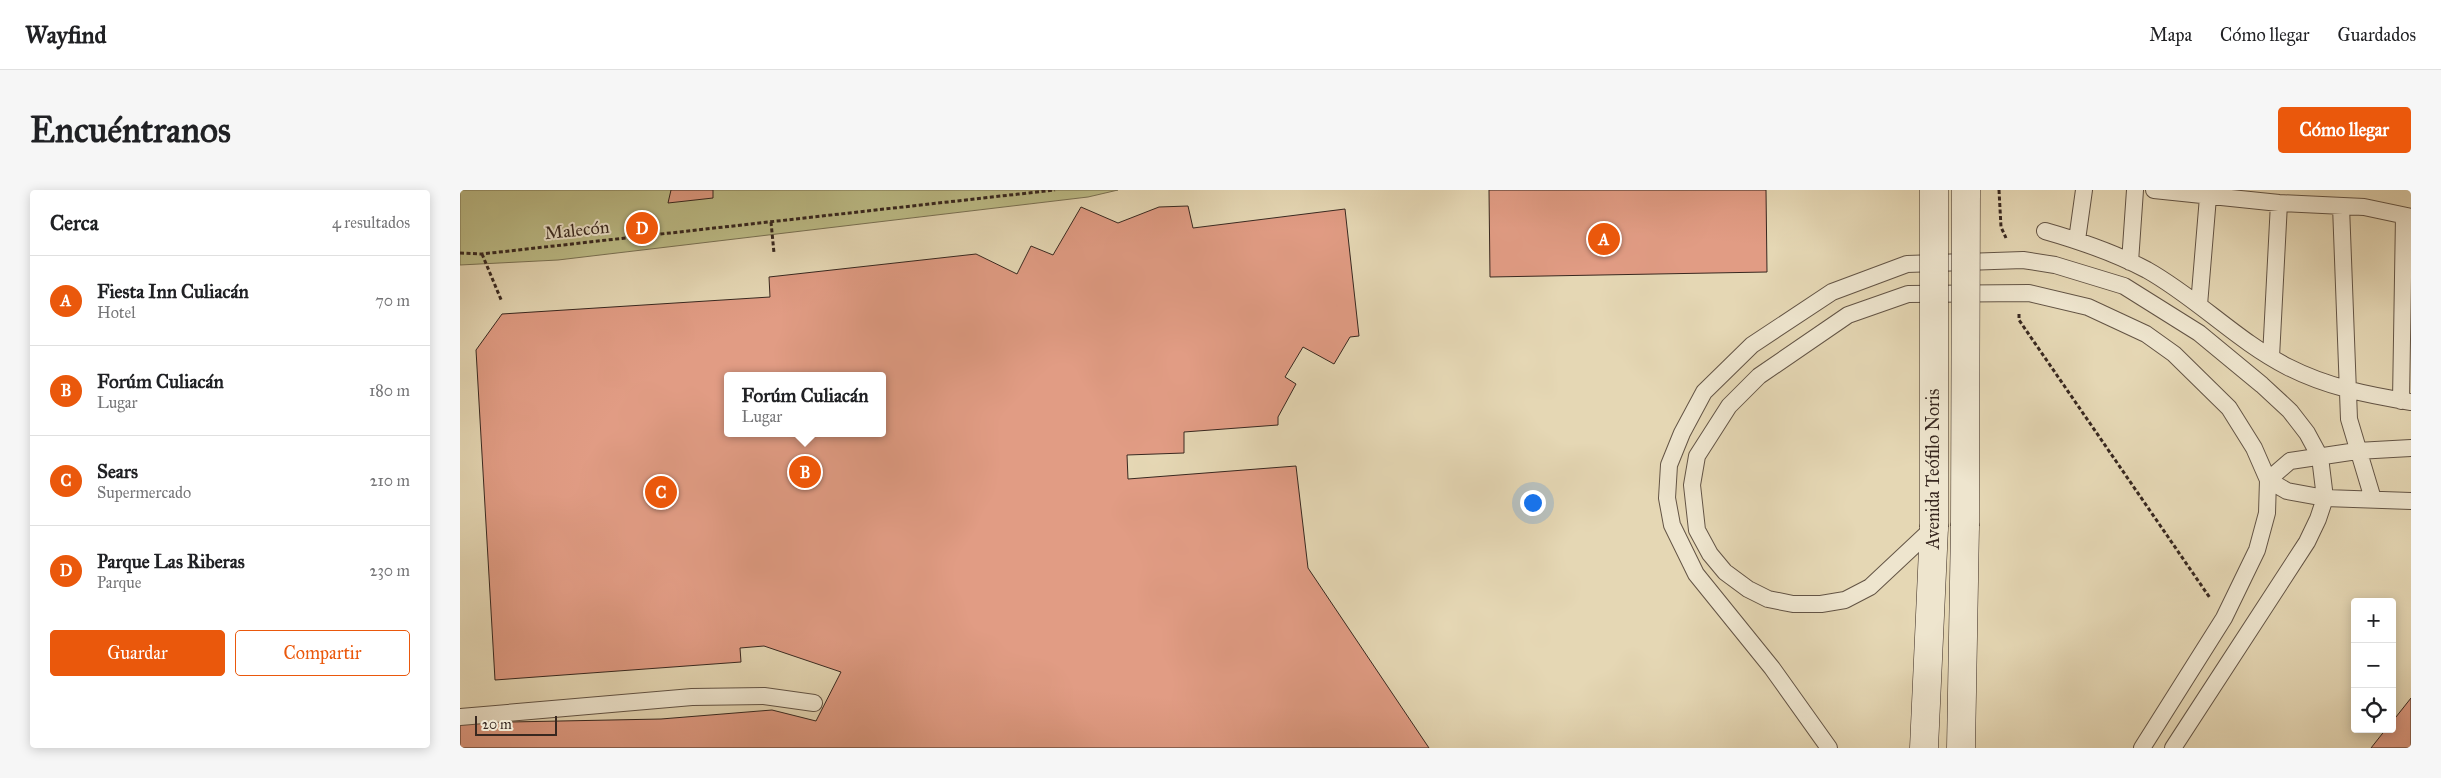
<!DOCTYPE html>
<html lang="es">
<meta charset="utf-8">
<style>
:root{--surface:#fff;--page:#f6f6f6;--text:#202124;--muted:#757577;--line:#e0e0e0;--accent:#ea580c}
body{margin:0;font-family:"IM FELL Great Primer",serif;background:var(--page);color:var(--text)}
.controls{position:absolute;right:15px;bottom:15px;display:grid;overflow:hidden;border-radius:5px;box-shadow:0 2px 12px #0003}
.controls button{width:45px;height:45px;display:grid;place-items:center;padding:0;border:0;border-bottom:1px solid var(--line);background:var(--surface);color:var(--text);font:25px sans-serif}
.scale{position:absolute;left:15px;bottom:12px;width:82px;box-sizing:border-box;padding-left:5px;border:2px solid #382820;border-top:0;font-size:14px;line-height:18px;white-space:nowrap;color:#382820;-webkit-text-stroke:4px #eee5ce;paint-order:stroke}
.you{position:absolute;left:1072px;top:312px;width:18px;height:18px;margin:-12px;border:4px solid #fff;border-radius:50%;background:#1a73e8;box-shadow:0 0 0 8px #1a73e833}
.badge{display:grid;place-items:center;width:32px;height:32px;border-radius:50%;background:var(--accent);color:#fff;font-size:16px;font-weight:700}
.pin{position:absolute;translate:-50% -50%;border:2px solid #fff;box-shadow:0 1px 5px #0006}
.popup{position:absolute;left:264px;top:182px;width:162px;height:65px;box-sizing:border-box;display:grid;place-content:center;border-radius:5px;background:var(--surface);filter:drop-shadow(0 1px 4px #0005);font-size:16px;white-space:nowrap;color:var(--muted)}
.popup b{font-size:19px;color:var(--text)}
.popup::after{content:'';position:absolute;left:50%;top:100%;margin-left:-10px;border:10px solid transparent;border-top-color:var(--surface)}
.list{margin:0;padding:0;list-style:none}
h2{display:flex;justify-content:space-between;align-items:center;height:65px;margin:0;padding:0 20px;font-size:21px}
h2 small{font-size:16px;font-weight:400;color:var(--muted)}
.list li{display:grid;grid-template-columns:32px 1fr auto;gap:15px;align-items:center;box-sizing:border-box;height:90px;padding:0 20px;border-top:1px solid var(--line)}
.list b{display:block;font-size:19px;white-space:nowrap}
.list p{margin:0;font-size:16px;white-space:nowrap;color:var(--muted)}
.list em{font-size:16px;font-style:normal;color:var(--muted)}
.actions{display:flex;gap:10px;padding:15px 20px}
.actions a{flex:1;padding:11px 0;border:1px solid var(--accent);border-radius:5px;text-align:center;font-size:18px;color:var(--accent)}
.actions .main{background:var(--accent);color:#fff}
.icon{flex:none;width:28px;height:28px;fill:none;stroke:currentColor;stroke-width:2;stroke-linecap:round;stroke-linejoin:round}
.map{position:relative;flex:none;width:1951px;height:558px;overflow:hidden;border-radius:5px}
header{display:flex;align-items:center;gap:30px;box-sizing:border-box;height:70px;padding:0 25px;background:var(--surface);border-bottom:1px solid var(--line)}
header strong{font-size:24px}
nav{display:flex;gap:28px;margin-inline-start:auto;font-size:18px}
.intro{display:flex;align-items:center;justify-content:space-between;box-sizing:border-box;height:120px;padding:0 30px}
h1{margin:0;font-size:35px}
.button{padding:12px 22px;border-radius:5px;background:var(--accent);color:#fff;font-size:18px;font-weight:700}
main{display:flex;gap:30px;padding:0 30px}
aside{flex:1;background:var(--surface);border-radius:5px;box-shadow:0 2px 12px #0003}
.map>svg:first-child{display:block}
</style>
<header>
<strong>Wayfind</strong>
<nav><a>Mapa</a><a>Cómo llegar</a><a>Guardados</a></nav>
</header>
<div class="intro"><h1>Encuéntranos</h1><a class="button">Cómo llegar</a></div>
<main>
<aside>
<h2>Cerca<small>4 resultados</small></h2>
<ul class="list">
<li><span class="badge">A</span><div><b>Fiesta Inn Culiacán</b><p>Hotel</p></div><em>70 m</em></li>
<li><span class="badge">B</span><div><b>Forúm Culiacán</b><p>Lugar</p></div><em>180 m</em></li>
<li><span class="badge">C</span><div><b>Sears</b><p>Supermercado</p></div><em>210 m</em></li>
<li><span class="badge">D</span><div><b>Parque Las Riberas</b><p>Parque</p></div><em>230 m</em></li>
</ul>
<div class="actions"><a class="main">Guardar</a><a>Compartir</a></div>
</aside>
<div class="map">
<svg width="1951" height="558" viewBox="0 0 1951 558">
<rect width="100%" height="100%" fill="#e5d7b4"/>
<filter id="stains"><feTurbulence type="fractalNoise" baseFrequency=".004" numOctaves="4"/><feColorMatrix values="0 0 0 0 .2 0 0 0 0 .09 0 0 0 0 .02 0 0 0 .5 -.17"/></filter>
<radialGradient id="worn" r=".72"><stop offset=".6" stop-color="#630" stop-opacity="0"/><stop offset="1" stop-color="#630" stop-opacity=".3"/></radialGradient>
<path fill="#bcbc87" stroke="#7a7254" d="M0,0H658L628,7L98,70L0,75Z"/>
<path fill="#e19c84" stroke="#382820" fill-rule="evenodd" d="M211,0H253V8L208,13Z
M1029,0H1306L1307,82L1030,87Z
M728,16L733,38L885,19L899,146L890,147L874,174L843,157L825,187L836,194L818,227V235L724,242V263L667,265L668,289L836,276L848,378L969,558H0V533L201,529L312,520L356,531L381,482L304,456L280,458L281,472L35,490L16,160L42,124L310,107L309,87L516,64L557,84L571,56L593,65L621,17L658,33L699,17ZM268,186H422V243H268Z
M1951,508V558H1911L1926,539H1932V532Z"/>
<g fill="none" stroke-linecap="round" stroke-linejoin="round">
<g stroke="#635445" stroke-width="18">
<path id="service" d="M1694,0L1819,13L1904,17L1951,27
M1881,16L1889,229L1913,309
M1585,41C1620,51 1655,63 1687,80C1737,108 1777,151 1828,177C1867,197 1908,205 1951,212
M1617,50L1624,0
M1670,72L1675,0
M1739,115L1748,7
M1811,167L1819,13
M1941,211L1944,26
M1951,258L1897,261L1830,271L1808,290L1827,301L1865,308L1951,311
M1474,337L1410,397L1385,410L1361,414H1333L1308,409L1288,399L1265,382L1250,364L1237,340L1232,295L1237,266L1269,216L1299,186L1388,125L1448,104L1569,103L1628,117L1686,144L1714,164L1769,218L1794,258L1808,290L1807,323L1797,360L1764,428L1682,558
M0,527L232,507L304,506L354,513
M1369,558L1312,478L1236,384L1212,335L1207,308L1209,275L1222,243L1244,202L1292,155L1372,102L1447,74L1563,70L1595,75L1664,96L1739,143L1802,195L1830,221L1847,243L1860,267L1865,308L1858,329L1847,352L1713,558"/>
</g>
<g stroke="#382820" stroke-width="29">
<path id="secondary" d="M1464,558L1474,337
M1501,558L1505,336"/>
</g>
<path stroke="#382820" stroke-width="3" stroke-dasharray="4 2.5" stroke-linecap="butt" d="M1539,0L1541,37L1546,48
M311,32L314,63
M0,63L22,64L595,0
M22,64L42,112
M1559,124V130L1750,408"/>
<use href="#service" stroke="#eee5ce" stroke-width="16"/>
<use href="#secondary" stroke="#eee5ce" stroke-width="28"/>
<g stroke="#382820" stroke-width="29" stroke-linecap="butt">
<path id="secondary-bridge" d="M1505,336L1506,0
M1474,337V0"/>
</g>
<use href="#secondary-bridge" stroke="#eee5ce" stroke-width="28"/>
</g>
<g text-anchor="middle" stroke-width="4" stroke-linejoin="round" paint-order="stroke">
<g font-size="18" fill="#382820" stroke="#eee5ce">
<text transform="translate(117 40) rotate(-6)" y="6">Malecón</text>
<text transform="translate(1473 279) rotate(-90)" y="6">Avenida Teófilo Noris</text>
</g>
</g>
<rect width="100%" height="100%" filter="url(#stains)"/>
<rect width="100%" height="100%" fill="url(#worn)"/>
</svg>
<div class="controls">
<button>+</button>
<button>−</button>
<button><svg class="icon" aria-label="locate" viewBox="0 0 24 24"><circle cx="12" cy="12" r="6"/><path d="M12 2v4M12 18v4M2 12h4M18 12h4"/></svg></button>
</div>
<div class="scale">20 m</div>
<div class="you"></div>
<div class="pin badge" style="left:1144px;top:49px">A</div>
<div class="pin badge" style="left:345px;top:282px">B</div>
<div class="popup"><b>Forúm Culiacán</b>Lugar</div>
<div class="pin badge" style="left:201px;top:302px">C</div>
<div class="pin badge" style="left:182px;top:38px">D</div>
</div>
</main>
